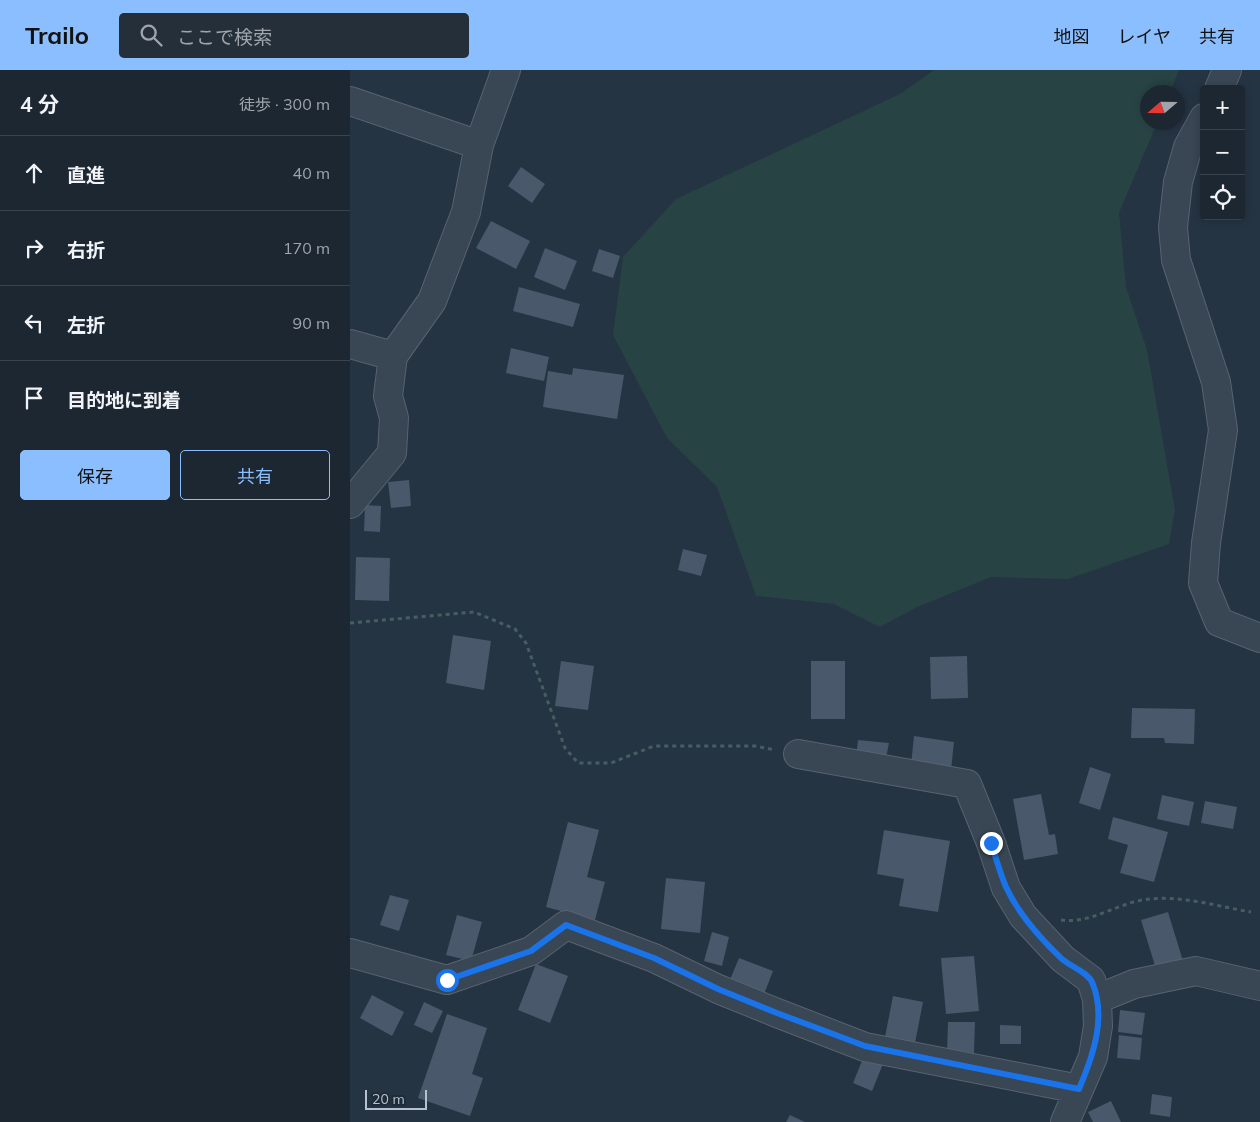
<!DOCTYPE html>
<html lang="ja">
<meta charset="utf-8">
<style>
:root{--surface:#1c2732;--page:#252f3a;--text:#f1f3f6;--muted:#a0a5ac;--line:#3a444d;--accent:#8abefe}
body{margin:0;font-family:Mulish,"Noto Sans JP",sans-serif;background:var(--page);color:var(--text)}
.controls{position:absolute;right:15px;top:15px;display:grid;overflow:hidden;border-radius:5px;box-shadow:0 2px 8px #0003}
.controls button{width:45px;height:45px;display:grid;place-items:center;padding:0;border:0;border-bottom:1px solid var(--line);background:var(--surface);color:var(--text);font:25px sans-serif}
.compass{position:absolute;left:790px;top:15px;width:45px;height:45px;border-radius:50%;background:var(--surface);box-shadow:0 2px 8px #0003;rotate:250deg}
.scale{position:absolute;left:15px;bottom:12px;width:62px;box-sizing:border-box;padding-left:5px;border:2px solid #b7c0cd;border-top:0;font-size:14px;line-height:18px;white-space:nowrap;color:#b7c0cd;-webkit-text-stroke:4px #1e2b38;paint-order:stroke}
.stop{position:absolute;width:15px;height:15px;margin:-11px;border:4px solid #1a73e8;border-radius:50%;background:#fff}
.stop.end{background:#1a73e8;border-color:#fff;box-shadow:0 1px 5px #0008}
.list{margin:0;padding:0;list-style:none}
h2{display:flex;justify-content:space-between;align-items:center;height:65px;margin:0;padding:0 20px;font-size:21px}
h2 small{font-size:16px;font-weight:400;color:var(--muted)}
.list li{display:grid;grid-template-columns:32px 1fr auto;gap:15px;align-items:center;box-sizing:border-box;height:75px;padding:0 20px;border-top:1px solid var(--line)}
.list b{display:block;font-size:19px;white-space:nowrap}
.list em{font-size:16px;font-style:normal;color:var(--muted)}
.actions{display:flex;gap:10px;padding:15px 20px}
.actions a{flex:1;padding:11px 0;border:1px solid var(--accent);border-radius:5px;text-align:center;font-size:18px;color:var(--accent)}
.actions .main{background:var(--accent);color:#111}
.icon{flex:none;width:28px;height:28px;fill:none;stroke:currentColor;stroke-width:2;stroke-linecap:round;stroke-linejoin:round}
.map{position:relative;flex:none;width:910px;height:1052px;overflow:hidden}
header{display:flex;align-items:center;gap:30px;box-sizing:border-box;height:70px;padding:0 25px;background:var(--accent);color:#111}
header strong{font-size:24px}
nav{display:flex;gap:28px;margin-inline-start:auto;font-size:18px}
.search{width:350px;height:45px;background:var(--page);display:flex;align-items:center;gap:12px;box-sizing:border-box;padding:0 18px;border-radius:5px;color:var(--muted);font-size:19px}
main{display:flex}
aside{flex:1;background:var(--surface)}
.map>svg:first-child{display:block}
</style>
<header>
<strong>Trailo</strong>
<div class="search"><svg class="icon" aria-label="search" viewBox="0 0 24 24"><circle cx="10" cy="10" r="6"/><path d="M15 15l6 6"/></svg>ここで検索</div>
<nav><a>地図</a><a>レイヤ</a><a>共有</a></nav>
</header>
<main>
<aside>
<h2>4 分<small>徒歩 · 300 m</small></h2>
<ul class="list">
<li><svg class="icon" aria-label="ahead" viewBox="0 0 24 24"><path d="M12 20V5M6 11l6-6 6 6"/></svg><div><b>直進</b></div><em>40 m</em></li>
<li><svg class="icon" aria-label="right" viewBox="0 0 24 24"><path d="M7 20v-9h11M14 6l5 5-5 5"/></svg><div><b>右折</b></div><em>170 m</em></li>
<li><svg class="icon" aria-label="left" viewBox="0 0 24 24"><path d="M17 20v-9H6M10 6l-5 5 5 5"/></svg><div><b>左折</b></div><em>90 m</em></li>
<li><svg class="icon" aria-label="arrive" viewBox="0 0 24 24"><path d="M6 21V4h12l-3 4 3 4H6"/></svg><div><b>目的地に到着</b></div></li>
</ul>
<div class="actions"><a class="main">保存</a><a>共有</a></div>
</aside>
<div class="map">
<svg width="910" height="1052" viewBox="0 0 910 1052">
<rect width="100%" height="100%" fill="#253443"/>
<path fill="#274344" d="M584,0H829L820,22H798V52L807,53L769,143L776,217L797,280L825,440L819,474L718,509L641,507L565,538L530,557L484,534L406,526L367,417L317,368L263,265L273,187L326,129L550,24Z"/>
<path fill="#49586a" d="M171,97L195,114L182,133L158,116Z
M141,151L180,171L166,199L126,178Z
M195,178L227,191L215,220L184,207Z
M249,179L270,186L263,208L242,201Z
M169,217L230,234L223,257L163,241Z
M161,278L199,287L194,311L156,303Z
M223,298L274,305L267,349L193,337L198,301L222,305Z
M59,410L61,436L41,438L38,412Z
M15,435L31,436L30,462L14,461Z
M333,479L357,485L351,506L328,500Z
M6,487L40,488L39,531L5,530Z
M103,565L141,571L134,620L96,613Z
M617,586L618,628L581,629L580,587Z
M211,591L244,596L238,640L205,636Z
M461,591H495V649H461Z
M782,638L845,639L844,674L815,673L814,668H781Z
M564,666L604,672L601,700L561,695Z
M508,670L539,673L535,693L506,689Z
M740,697L761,704L750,740L729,733Z
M691,724L699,765L705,764L708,784L674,790L663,729Z
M812,725L844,732L839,756L807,749Z
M855,731L887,737L883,759L851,753Z
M763,747L818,762L804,812L770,803L778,775L758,769Z
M218,752L249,760L237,807L255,812L245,850L196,837Z
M534,760L600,771L588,842L549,836L554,809L527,804Z
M316,808L355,812L350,863L311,859Z
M40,825L59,830L49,861L30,855Z
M818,842L833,891L806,899L791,850Z
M107,845L132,852L121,891L96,885Z
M362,862L379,867L372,896L354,891Z
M624,886L629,941L596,944L591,888Z
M389,888L423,901L413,927L379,912Z
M186,894L218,906L200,953L168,940Z
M22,925L54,942L42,966L10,948Z
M543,926L573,932L565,973L535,967Z
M74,932L93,941L82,963L64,955Z
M770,940L795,943L792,965L768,962Z
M97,944L137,958L122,1004L133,1008L120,1046L68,1028Z
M598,952H625L624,983L597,982Z
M650,955L671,956V974H650Z
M769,965L792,968L790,990L767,988Z
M514,986L533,994L522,1021L503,1013Z
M802,1024L822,1027L820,1047L800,1044Z
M761,1031L771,1052H743L738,1042Z
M440,1045L455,1052H436Z"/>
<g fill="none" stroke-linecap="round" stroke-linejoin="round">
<g stroke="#586370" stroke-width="30">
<path id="minor" d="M869,19L877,0
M0,31L129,75
M854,48L838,77L828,112L823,157L826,190L866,312L873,360L856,473L853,513L869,552L910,568
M0,274L43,286
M0,434L42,383L44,348L38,326L43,286L82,231L116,142L129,75L156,0
M448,684L617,714L641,773L656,818L673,846L713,889L741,910L747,929L748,956L743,987L715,1052
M0,883L97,910L181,881L216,855L304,888L368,919L427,943L515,977L729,1019
M747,929L784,914L846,901L910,916"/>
</g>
<path stroke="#455f61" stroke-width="3" stroke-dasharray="4 4" stroke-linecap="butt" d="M0,553L124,542L165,559L176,573L215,678L228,693H261L304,676H405L425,680
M711,850C739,854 765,835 792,830C829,824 865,836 901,842"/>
<use href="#minor" stroke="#394653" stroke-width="28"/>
</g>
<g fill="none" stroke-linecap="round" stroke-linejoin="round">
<path stroke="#1a73e8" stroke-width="6" d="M97,910L181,881L216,855L304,888L368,919L427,943L515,976L729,1019C743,986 757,947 742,912C737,902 720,896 712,889C691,869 668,843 656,817C650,803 646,788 641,773"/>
</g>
</svg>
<div class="controls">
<button>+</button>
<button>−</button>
<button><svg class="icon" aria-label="locate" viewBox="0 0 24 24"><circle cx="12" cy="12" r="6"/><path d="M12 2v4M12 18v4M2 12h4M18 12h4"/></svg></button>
</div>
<svg class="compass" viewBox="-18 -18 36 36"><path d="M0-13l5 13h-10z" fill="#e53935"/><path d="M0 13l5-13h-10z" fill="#a0a5ac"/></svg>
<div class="scale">20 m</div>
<div class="stop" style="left:97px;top:910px"></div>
<div class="stop end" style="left:641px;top:773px"></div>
</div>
</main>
